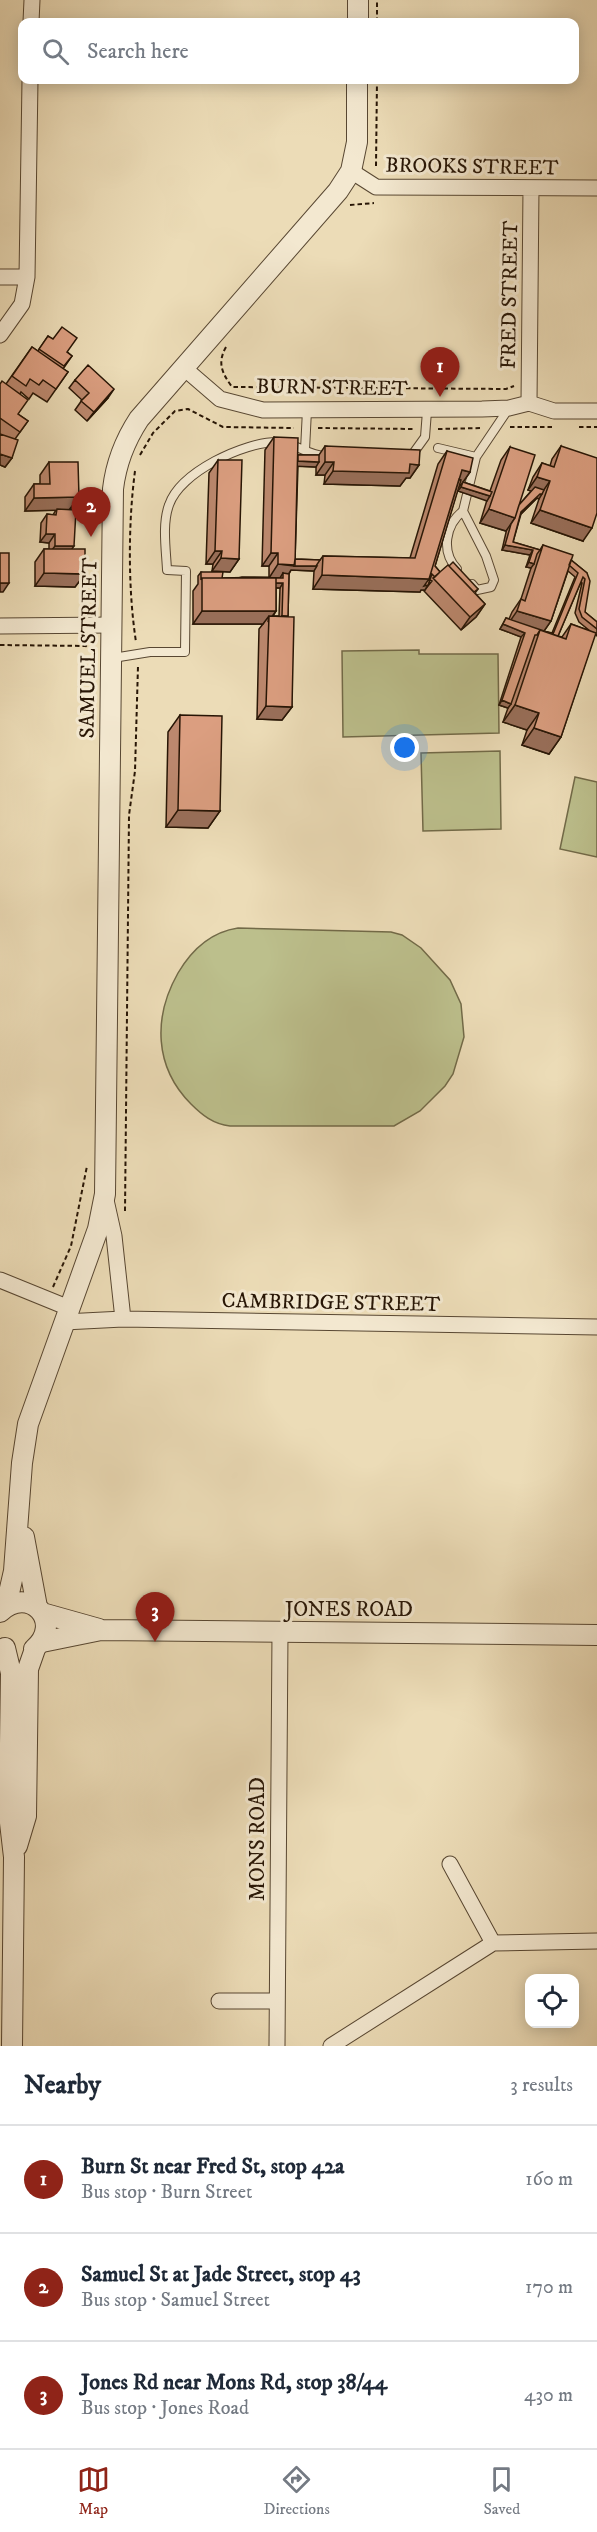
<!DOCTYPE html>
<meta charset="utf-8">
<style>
:root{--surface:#fff;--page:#f2f2f3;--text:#1f2937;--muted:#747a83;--line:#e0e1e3;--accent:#8f2418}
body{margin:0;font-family:"IM FELL DW Pica",serif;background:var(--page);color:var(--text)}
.controls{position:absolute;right:18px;bottom:18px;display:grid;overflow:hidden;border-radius:12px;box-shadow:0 3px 15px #0003}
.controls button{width:54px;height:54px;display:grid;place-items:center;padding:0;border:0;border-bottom:2px solid var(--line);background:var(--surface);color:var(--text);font:30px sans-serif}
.you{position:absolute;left:405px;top:748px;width:21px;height:21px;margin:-15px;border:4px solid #fff;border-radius:50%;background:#1a73e8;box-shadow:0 0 0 9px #1a73e833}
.badge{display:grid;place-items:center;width:39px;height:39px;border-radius:50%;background:var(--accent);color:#fff;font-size:20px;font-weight:700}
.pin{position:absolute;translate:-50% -50px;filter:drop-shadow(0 2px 3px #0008)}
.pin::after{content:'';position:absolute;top:32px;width:21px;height:18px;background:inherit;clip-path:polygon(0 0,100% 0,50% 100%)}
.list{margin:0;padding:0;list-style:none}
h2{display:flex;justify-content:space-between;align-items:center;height:78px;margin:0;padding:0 24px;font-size:26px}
h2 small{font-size:20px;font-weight:400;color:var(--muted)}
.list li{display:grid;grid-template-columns:39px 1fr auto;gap:18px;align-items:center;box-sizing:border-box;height:108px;padding:0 24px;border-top:2px solid var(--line)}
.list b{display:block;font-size:22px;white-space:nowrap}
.list p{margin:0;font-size:20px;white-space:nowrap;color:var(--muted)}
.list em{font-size:20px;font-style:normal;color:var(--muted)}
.icon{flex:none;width:33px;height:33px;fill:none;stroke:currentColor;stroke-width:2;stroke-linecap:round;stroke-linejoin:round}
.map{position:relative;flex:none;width:597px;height:2046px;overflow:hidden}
.search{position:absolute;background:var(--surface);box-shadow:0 3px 15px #0003;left:18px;right:18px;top:18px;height:66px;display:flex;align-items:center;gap:15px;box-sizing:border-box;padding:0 21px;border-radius:12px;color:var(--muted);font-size:22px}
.sheet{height:402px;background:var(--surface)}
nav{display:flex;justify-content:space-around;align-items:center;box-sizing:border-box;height:84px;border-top:2px solid var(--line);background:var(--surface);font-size:16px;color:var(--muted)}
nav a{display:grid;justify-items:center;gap:3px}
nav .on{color:var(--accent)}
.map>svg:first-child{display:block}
</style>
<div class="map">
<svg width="597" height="2046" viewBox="0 0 597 2046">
<rect width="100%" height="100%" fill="#ecdcb7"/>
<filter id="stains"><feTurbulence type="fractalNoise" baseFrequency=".00333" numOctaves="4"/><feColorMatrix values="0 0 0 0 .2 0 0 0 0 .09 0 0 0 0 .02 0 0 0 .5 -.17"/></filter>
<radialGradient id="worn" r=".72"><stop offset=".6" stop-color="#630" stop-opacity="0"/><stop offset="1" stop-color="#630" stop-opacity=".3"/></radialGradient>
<path fill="#bcbf8c" stroke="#726a48" stroke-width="1.5" d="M419,650V654H498L499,733L343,737L342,651Z
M500,751L501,829L423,831L421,753Z
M575,777L597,782V857L560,849Z
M238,928L391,932L402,935L421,948L450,980L461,1004L464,1037L453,1074L445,1086L420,1111L394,1126H230C213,1124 202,1115 191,1104C154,1067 153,1017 178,973C191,951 211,932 238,928Z"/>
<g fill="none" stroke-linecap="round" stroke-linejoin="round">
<g stroke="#584732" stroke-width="10">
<path id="service" d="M438,448L476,457
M305,450L307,410
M412,455L425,437L427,411
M457,569C441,552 445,525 463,511
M472,584L477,590L491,587L494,580L486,556L463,511L476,457L509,408
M113,658L150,652H185L186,571L167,570C166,549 162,524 169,505C180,472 244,442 277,442C295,442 308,456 325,456"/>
</g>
<g stroke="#584732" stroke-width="17">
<path id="minor" d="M31,22L32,0
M351,171L376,187L597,188
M0,277H27
M0,335L22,304L27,277L30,80
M184,368L220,399L263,410L482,409L509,408L529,403L554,411H597
M529,403L531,188
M0,626L113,625
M106,1200L114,1236L123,1319
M0,1280L69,1308
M64,1322L123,1319L597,1327
M450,1864L493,1943
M219,2001H277
M277,2046L280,1633
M331,2046L493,1943L597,1941"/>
</g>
<g stroke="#584732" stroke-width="22">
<path id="tertiary" d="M358,22V0
M24,1537L37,1607
M6,1606L14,1571L22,1463L28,1424L98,1229L105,1194L113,489C116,463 124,442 139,419L338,191L351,171L357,142V80
M0,1612C29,1584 65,1622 34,1649
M42,1613L99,1629
M42,1642L101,1630L597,1635
M5,1648L11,1673L9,1814L14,1857L12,2046
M17,1846L26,1816L28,1669L35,1649"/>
</g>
<path stroke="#271505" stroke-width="2" stroke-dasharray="4.5 3" stroke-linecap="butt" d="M377,22V0
M376,166L377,80
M350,205L374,203
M226,347C217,363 222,373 232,387L506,389L514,386
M510,427H552
M579,427H597
M318,428L414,429
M438,429L483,428
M140,455L153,433L175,411L188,409L223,427L294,428
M135,471C128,524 128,590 136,642
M0,645L86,646L92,652V704
M125,1211L129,815L135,771L138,666
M53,1287L71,1246L87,1166"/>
<use href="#service" stroke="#f3e8d0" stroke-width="8"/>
<use href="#minor" stroke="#f3e8d0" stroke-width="15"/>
<use href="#tertiary" stroke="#f3e8d0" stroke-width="20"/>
</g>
<path fill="#bc886e" stroke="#271505" stroke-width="1.5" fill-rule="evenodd" d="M48,336L72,356L63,369L68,372L47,402L33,393L29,399L21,392L20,394L18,414L28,421L15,439L12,458L5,467L0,465V384H6L32,347L38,351Z
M75,380L108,398L87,421L75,410L82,400L69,388Z
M274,437L298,455H319L325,446L419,465L410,478H406L400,486L324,484L325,475H316V467L298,466L295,559L320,560L323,556L410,558L438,464L447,451L470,472L461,485H459L435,566L440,572L478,589L475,593L485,604L476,617L461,630L424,591L432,581L430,580L428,585L425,590H421L420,592L313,589L314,571L291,570L289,574L288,616L292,707L282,720L257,719L259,629L263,624H193V591L198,584V576L201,572L222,578L269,577V566H262L265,450ZM276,588H280L279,616H273L276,611Z
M561,446L583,541L531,523L539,499L537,498L521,514L513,542L540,550L543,545L571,560L587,573L585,612L597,622V636L595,634L561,737L549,754L522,745L527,730L503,722L508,708L499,705L521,637L500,629L506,618L509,619L512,612L521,599L531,568L526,567L530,555L502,550L507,528L506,531L480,523L487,500L458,491L459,487L463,482L490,491L501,460L510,447L519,505L531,491L528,490L533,477L542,463L550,466L552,459ZM568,571L575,577L552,633L544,631L551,621ZM581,582L582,583L575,613L579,622L590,631L571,624L562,637L558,636Z
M218,460L239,559L230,572L212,571L213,564H206L209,473Z
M49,462L79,497L70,510L72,549L85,574L75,587L35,586V562L44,549H49V543L40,542L41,523L47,514L53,515L56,510L25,511V497L34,484H40V475Z
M180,715L220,811L208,828L166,827L168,732Z"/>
<path fill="#996f5a" stroke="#271505" stroke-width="1.5" d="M114,389L108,398L87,421L94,412Z
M0,454L12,458L5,467L0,465Z
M292,461L319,462L316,467L289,466Z
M325,462H334L325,475H316Z
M410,464L419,465L410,478H406L400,486L324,484L333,471Z
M462,470L470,472L461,485L455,483Z
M537,477L550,481L541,494H542L539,499L537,498L518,517L521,512L539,494L528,490Z
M461,487L490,496L487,501L458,491Z
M79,497L69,510L25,511L34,498Z
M489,509L515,518L506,531L480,523Z
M540,510L592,528L583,541L531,523Z
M46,534H55L49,543L40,542Z
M505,545L533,550L530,555L502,550Z
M55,546H74L68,555H48Z
M215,551H222L213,564H206Z
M271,553H278L269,566H262Z
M221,558L239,559L230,572L212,571Z
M529,562L534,564L531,568L526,567Z
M278,564L294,566H317L314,571L291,570L286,578L283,573L280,578H269Z
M44,573L85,574L75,587L35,586Z
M322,575L429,579L428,585L425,590H421L420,592L313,589Z
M0,583H9L3,592H0Z
M260,583H283L280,588L259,587Z
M485,604L476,617L461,630L470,617Z
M202,611H276L268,622L269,616L263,624H193Z
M517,611L551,621L542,634L508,624Z
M503,624L525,633L521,637L500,629Z
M502,700L511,704L508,708L499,705Z
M515,705L539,713L527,730L503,722Z
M266,706L292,707L282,720L257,719Z
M534,728L561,737L549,754L522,745Z
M178,810L220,811L208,828L166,827Z"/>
<path fill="#db9e80" stroke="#271505" stroke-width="1.5" d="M62,327L77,338L67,352L72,356L64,366L39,349L48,336L53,339Z
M32,347L68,372L56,389L43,380L39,385L30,379L26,386L12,376Z
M88,365L114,389L94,412L81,401L89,393L75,380Z
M2,381L28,400L18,414L28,421L20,432L0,418V384Z
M0,434L18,440L12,458L0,454Z
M274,437L298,438L295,565L278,564V553H271Z
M325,446L420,450L419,465L410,464L409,473L333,471L334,462H325Z
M561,446L597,458V513L592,528L540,510L550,481L537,477L542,463L554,467Z
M510,447L535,455L515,518L489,509Z
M447,451L473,458L470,472L462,470L429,579L322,575L323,556L415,558Z
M298,455H319V462L298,461Z
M218,460H242L239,559L221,558L222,551H215Z
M49,462H78L79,497L34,498V484H50Z
M459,479L461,480L435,566L440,572L435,577L432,574L428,585L424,586L429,579Z
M463,482L492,492L490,496L461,487Z
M535,487L544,490L542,494H540L521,512L513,542L540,550L537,554L534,564L529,562L533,550L505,545L511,524L515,518L519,505Z
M57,509L76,510L74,546H55V534H46L47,514L56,515Z
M543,545L573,555L551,621L517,611L521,599L525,601Z
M44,549H85V574L44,573Z
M0,553H9V583H0Z
M295,559L320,560L316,566H294Z
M571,560L587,573L590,581L585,612L597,622V629L582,617L579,609L585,579L583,577L558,636L540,630L537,635H535L511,704L502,700L525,633L503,624L506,618L553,634L578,573L569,565Z
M453,562L478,589L474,592L449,566Z
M448,565L485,604L470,617L433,578Z
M201,572H223L222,578H202L201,580Z
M283,573L289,574L288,616H282L283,583H276V578H238L242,577L283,578Z
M202,578H276V611H202Z
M269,616L294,617L292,707L266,706Z
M571,624L596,633L561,737L534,728L539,713L515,705L540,630L566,639Z
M180,715L222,716L220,811L178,810Z"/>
<g text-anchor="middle" stroke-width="6" stroke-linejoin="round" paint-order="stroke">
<g font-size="21" fill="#271505" stroke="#f3e8d0">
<text transform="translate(472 166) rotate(1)" y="7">BROOKS STREET</text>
<text transform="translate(509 295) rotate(-89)" y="7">FRED STREET</text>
<text transform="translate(332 387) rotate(1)" y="7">BURN STREET</text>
<text transform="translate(88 648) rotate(-89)" y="7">SAMUEL STREET</text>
<text transform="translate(331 1302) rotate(1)" y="7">CAMBRIDGE STREET</text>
<text x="349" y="1616">JONES ROAD</text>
<text transform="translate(257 1839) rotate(-90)" y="7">MONS ROAD</text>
</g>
</g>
<rect width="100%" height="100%" filter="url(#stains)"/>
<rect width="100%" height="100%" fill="url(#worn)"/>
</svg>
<div class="controls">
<button><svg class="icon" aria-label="locate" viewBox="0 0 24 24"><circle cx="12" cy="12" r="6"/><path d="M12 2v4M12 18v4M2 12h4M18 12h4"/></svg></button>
</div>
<div class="you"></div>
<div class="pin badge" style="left:440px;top:397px">1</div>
<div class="pin badge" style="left:91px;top:537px">2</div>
<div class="pin badge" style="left:155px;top:1642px">3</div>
<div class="search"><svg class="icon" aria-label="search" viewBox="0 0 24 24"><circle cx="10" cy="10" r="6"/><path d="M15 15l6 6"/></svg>Search here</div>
</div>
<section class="sheet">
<h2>Nearby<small>3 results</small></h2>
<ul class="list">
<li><span class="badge">1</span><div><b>Burn St near Fred St, stop 42a</b><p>Bus stop · Burn Street</p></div><em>160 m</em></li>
<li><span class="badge">2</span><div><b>Samuel St at Jade Street, stop 43</b><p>Bus stop · Samuel Street</p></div><em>170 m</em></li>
<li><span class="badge">3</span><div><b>Jones Rd near Mons Rd, stop 38/44</b><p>Bus stop · Jones Road</p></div><em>430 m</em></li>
</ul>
</section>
<nav>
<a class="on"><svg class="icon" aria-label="map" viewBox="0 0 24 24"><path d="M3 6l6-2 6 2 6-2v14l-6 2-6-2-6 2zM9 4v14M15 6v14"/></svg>Map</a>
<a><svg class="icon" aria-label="directions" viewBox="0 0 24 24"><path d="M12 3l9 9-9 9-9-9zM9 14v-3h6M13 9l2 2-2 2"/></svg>Directions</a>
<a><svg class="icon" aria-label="saved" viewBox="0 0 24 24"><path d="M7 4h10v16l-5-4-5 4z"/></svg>Saved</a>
</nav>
